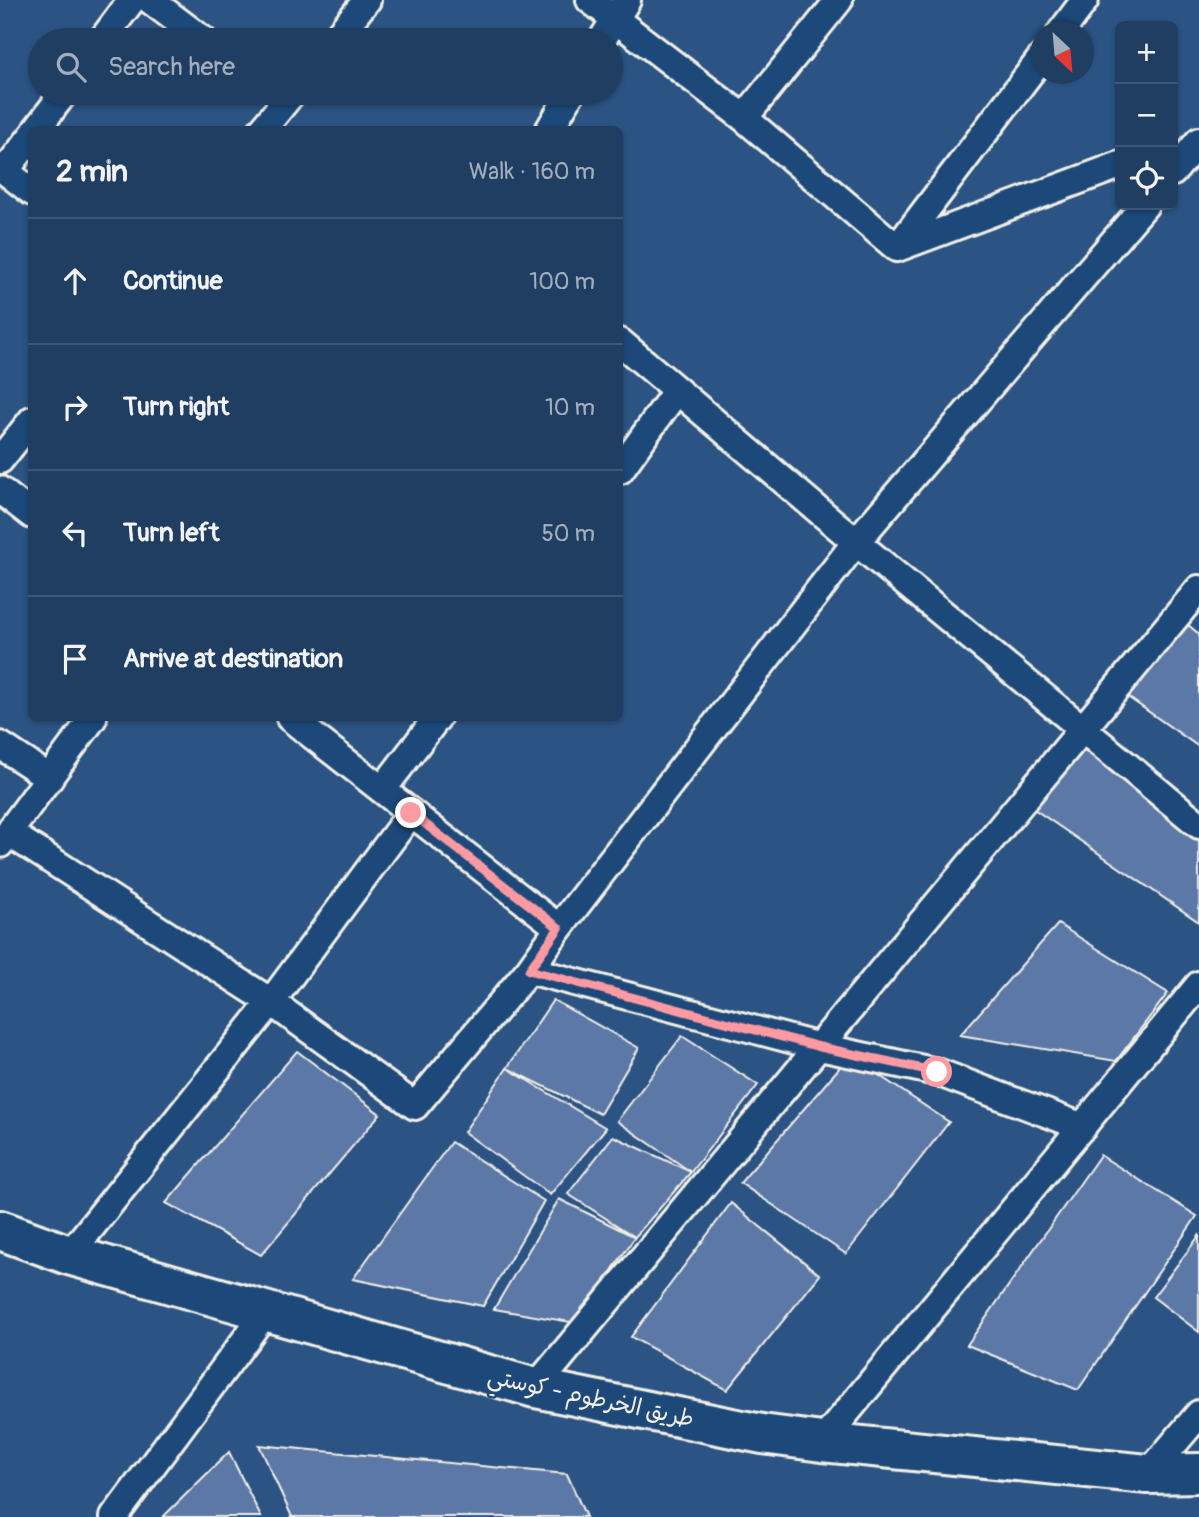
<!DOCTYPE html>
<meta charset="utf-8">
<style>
:root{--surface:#203e62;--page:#284568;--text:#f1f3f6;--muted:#a2aebe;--line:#3d5777}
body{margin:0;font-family:Pangolin,"Playpen Sans Arabic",sans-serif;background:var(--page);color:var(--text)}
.controls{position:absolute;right:21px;top:21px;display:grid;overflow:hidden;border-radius:10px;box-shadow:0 2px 5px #0004}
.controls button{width:63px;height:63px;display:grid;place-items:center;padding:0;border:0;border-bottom:2px solid var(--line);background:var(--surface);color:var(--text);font:35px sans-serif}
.compass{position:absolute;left:1031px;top:21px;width:63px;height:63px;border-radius:50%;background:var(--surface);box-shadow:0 2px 5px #0004;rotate:154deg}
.stop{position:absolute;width:21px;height:21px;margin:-16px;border:5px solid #ff9aa2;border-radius:50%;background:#fff}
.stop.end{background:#ff9aa2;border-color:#fff;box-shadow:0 2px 7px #0008}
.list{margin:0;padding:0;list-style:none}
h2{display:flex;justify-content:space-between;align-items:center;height:91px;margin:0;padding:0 28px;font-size:30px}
h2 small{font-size:23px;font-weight:400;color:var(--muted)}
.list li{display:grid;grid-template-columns:46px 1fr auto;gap:21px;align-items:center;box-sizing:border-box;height:126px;padding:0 28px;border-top:2px solid var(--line)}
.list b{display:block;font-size:26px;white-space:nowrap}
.list em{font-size:23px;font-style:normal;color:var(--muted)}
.icon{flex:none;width:38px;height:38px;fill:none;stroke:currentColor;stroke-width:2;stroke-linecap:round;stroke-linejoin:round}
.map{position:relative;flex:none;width:1199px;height:1517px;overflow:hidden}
.search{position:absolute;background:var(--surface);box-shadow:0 2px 5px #0004;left:28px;top:28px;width:595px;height:77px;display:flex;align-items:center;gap:18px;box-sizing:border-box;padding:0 24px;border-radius:38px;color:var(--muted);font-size:26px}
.panel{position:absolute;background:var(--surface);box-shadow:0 2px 5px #0004;left:28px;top:126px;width:595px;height:595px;border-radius:10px}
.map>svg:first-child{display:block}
</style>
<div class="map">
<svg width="1199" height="1517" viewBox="0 0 1199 1517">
<rect width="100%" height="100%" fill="#2b5383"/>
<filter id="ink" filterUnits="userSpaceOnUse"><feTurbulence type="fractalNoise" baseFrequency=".0143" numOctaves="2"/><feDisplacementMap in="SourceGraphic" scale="14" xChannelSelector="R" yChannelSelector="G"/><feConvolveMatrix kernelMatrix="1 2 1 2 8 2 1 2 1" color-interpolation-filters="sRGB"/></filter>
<g filter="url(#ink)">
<path fill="#5b78a6" stroke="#f4f1e8" stroke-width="2" d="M1187,624L1199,634V747L1125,695Z
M1089,734L1199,832V922L1031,807Z
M1058,924L1168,993L1116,1061L960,1035Z
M553,1000L639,1048L600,1114L507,1068Z
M682,1036L758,1085L691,1172L617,1121Z
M297,1051L380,1114L261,1255L166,1203Z
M852,1053L880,1076L949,1122L846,1254L740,1183Z
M507,1068L606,1128L550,1195L464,1132Z
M613,1136L691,1172L635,1237L568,1194Z
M451,1142L544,1201L483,1306L353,1279Z
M1100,1155L1197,1216L1078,1390L967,1345Z
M559,1199L635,1237L576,1323L494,1309Z
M731,1203L820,1275L727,1390L631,1337Z
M1199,1236V1332L1153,1297Z
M259,1445L567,1474L586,1517H292Z
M229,1452L261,1517H163Z"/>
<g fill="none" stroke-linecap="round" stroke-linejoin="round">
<g stroke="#f4f1e8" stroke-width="32">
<path id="minor" d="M150,0L203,40
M590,0L744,118L897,248L1120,165
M1061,32L1085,0
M102,40L132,0
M334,40L367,0
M602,40L627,0
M744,118L839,0
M36,130L64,93
M262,130L292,93
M549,130L571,93
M0,167L32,192
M5,171L32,136
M1173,172L1199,141
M897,248L1042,57
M620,342L856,542L1199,825
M0,460L32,420
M620,470L677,390
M0,490L32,515
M290,718L559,928
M0,745L50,778
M382,790L437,718
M9,833L271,1002L415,1106L529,970L559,928L856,542L1145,205
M0,844L93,718
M529,970L820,1047L937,1072L1083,1127
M69,1255L271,1002L411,813
M535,1388L1199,589
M822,1442L1199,985
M1148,1474L1199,1414
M114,1517L266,1312"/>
</g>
<g stroke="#f4f1e8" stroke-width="44">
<path id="highway" d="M0,1230L69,1255L535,1388L762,1434L822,1442L1148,1474L1199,1473"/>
</g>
<use href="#minor" stroke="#1f4a7a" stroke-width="26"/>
<use href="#highway" stroke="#1f4a7a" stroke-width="38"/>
</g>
</g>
<g fill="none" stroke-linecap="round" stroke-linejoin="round" filter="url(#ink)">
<path stroke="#ff9aa2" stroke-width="9" d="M411,813L559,928L529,970L820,1047L937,1072"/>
</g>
<g text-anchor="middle" stroke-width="5" stroke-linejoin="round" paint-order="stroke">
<g font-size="23" fill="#f4f1e8" stroke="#1f4a7a">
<text transform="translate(591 1397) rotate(12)" y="8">طريق الخرطوم - كوستي</text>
</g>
</g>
</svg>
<div class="controls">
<button>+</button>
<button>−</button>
<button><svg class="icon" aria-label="locate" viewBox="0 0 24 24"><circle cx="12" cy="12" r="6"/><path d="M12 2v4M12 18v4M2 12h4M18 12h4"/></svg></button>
</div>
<svg class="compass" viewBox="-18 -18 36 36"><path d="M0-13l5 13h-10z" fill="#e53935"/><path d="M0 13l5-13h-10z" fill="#a2aebe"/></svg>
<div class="stop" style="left:937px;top:1072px"></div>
<div class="stop end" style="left:411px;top:813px"></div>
<div class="search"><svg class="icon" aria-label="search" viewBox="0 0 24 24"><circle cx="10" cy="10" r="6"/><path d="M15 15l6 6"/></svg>Search here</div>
<section class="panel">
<h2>2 min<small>Walk · 160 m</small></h2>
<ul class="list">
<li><svg class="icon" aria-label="ahead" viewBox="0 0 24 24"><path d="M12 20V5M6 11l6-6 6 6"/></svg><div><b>Continue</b></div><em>100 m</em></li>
<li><svg class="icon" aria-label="right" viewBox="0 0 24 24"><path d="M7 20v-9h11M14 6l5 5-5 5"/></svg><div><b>Turn right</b></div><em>10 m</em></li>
<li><svg class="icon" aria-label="left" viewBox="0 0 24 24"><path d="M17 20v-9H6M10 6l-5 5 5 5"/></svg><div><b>Turn left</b></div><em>50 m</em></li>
<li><svg class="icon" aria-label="arrive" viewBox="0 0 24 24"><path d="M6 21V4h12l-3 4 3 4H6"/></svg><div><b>Arrive at destination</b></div></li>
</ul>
</section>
</div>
